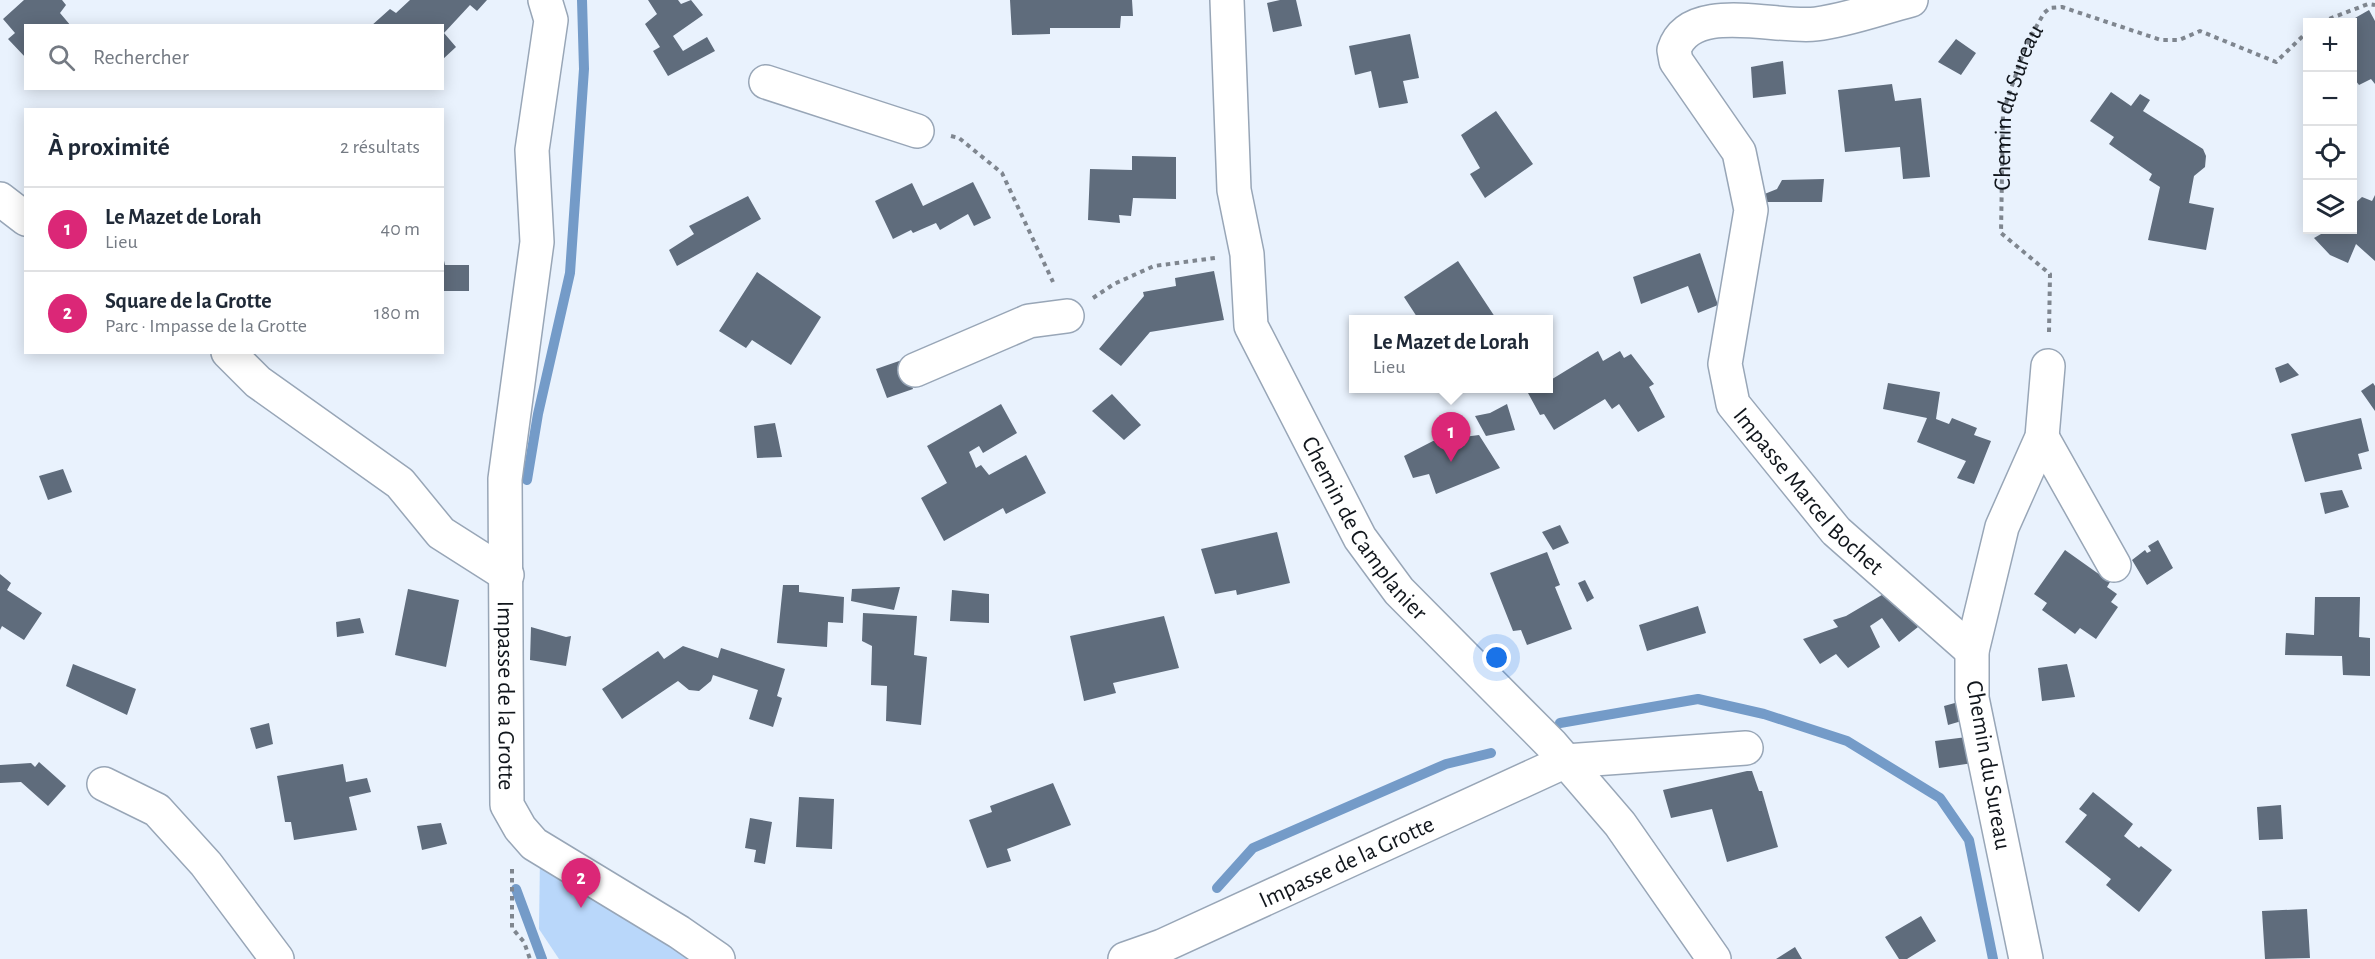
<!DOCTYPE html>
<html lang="fr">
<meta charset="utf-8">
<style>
:root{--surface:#fff;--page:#f6f6f7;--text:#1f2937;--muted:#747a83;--line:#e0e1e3;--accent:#db2777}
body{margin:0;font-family:"Alegreya Sans",sans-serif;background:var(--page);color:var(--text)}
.controls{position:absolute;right:18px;top:18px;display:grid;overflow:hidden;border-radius:0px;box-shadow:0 3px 15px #0003}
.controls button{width:54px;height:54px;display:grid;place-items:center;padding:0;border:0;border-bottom:2px solid var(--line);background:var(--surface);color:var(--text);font:30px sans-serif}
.you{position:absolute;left:1497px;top:658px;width:21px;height:21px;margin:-15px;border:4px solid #fff;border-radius:50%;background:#1a73e8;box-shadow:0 0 0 9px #1a73e833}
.badge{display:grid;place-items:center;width:39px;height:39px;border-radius:50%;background:var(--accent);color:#fff;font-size:20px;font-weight:700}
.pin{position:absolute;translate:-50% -50px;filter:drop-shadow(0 2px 3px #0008)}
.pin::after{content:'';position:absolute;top:32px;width:21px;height:18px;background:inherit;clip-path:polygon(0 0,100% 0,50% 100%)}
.popup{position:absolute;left:1349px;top:315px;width:204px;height:78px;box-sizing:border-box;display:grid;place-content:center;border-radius:0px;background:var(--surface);filter:drop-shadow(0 2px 4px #0005);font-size:20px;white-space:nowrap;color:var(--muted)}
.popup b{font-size:22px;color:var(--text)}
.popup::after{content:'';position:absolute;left:50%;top:100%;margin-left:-12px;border:12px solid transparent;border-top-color:var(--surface)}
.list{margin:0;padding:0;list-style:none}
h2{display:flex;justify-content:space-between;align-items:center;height:78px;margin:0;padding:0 24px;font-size:26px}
h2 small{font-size:20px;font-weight:400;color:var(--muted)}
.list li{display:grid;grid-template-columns:39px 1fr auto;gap:18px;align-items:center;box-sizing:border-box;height:84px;padding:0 24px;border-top:2px solid var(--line)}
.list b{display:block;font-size:22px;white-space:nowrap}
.list p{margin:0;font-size:20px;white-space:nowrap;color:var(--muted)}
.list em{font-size:20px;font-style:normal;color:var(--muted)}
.icon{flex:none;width:33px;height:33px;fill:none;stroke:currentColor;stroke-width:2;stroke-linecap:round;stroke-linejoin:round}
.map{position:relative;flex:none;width:2375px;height:959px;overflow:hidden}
.search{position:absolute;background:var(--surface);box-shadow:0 3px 15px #0003;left:24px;top:24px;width:420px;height:66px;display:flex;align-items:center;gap:15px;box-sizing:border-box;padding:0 21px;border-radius:0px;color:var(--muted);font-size:22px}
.panel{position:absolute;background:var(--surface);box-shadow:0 3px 15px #0003;left:24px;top:108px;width:420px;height:246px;border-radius:0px}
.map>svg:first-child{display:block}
</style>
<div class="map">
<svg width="2375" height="959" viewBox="0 0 2375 959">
<rect width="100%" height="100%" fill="#e9f2fd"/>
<path fill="#b9d7fa" d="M540,856L699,959H559L539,929Z"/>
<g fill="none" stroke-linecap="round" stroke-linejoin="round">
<path stroke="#749bc8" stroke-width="10" d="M527,480L538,414L570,273L584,69L582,0
M1560,723L1698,699L1764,714L1847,741L1940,798L1969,840L1993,959
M1217,888L1253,848L1446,764L1491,753
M516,889L542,959"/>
</g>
<path fill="#5f6c7c" d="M24,0H62L66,5L60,13L71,26H26V58L8,39L15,33L3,19Z
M410,0H487L477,11L470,5L444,33L456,47L442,60V26H371L390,9L396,13Z
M648,0H678L681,4L691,0L703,15L673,36L683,51L707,37L715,51L668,76L653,51L660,47L645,24L657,14Z
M1010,0H1132L1133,16H1121L1120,28H1050V34L1012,35Z
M1280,0H1296L1302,26L1273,32L1267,3Z
M2369,10L2375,21V84L2371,79L2359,85L2352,76V40L2355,38L2352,22H2348Z
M1410,34L1419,78L1403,81L1408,103L1379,108L1371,71L1355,75L1349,46Z
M1956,39L1976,53L1961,75L1938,62Z
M1783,61L1786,94L1753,98L1751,67Z
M1892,84L1895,101L1921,98L1930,177L1903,179L1900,147L1845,152L1838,90Z
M2111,92L2131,106L2140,94L2150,100L2143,111L2203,149L2206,156L2205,167L2194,176L2189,203L2214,208L2206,250L2148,240L2160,187L2149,180L2152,174L2109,144L2114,137L2090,121Z
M1496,111L1533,164L1485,198L1470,174L1480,168L1461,135Z
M1132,156L1176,157V199L1133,198L1131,216L1119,215L1120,223L1088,220L1090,169L1132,170Z
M1824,179L1822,202H1758L1757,197L1777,189L1782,180Z
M973,182L991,218L974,226L968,214L940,230L936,223L913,233L911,230L893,239L875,201L912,183L923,206Z
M2375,195V261L2356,244L2348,263L2330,255L2314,238L2328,230H2352V206L2362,197L2372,201Z
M748,196L761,219L677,266L669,250L694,234L689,226Z
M442,252L445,265H469V291H442Z
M1700,253L1718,305L1698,313L1688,286L1641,304L1633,277Z
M1458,261L1497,320H1437L1434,315L1419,320L1404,297Z
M1214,271L1224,320L1150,332L1121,366L1099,349L1144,296L1143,292L1176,286L1175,278Z
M757,272L821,317L791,365L752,340L746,348L719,331Z
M1598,351L1603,361L1620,351L1624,358L1631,354L1654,384L1649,387L1665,417L1638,432L1619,404L1612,409L1605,399L1554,430L1544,414L1540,415L1528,393L1535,388H1549V381Z
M902,360L913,389L887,398L876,369Z
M2288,363L2299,375L2280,383L2275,368Z
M1888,383L1940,392L1936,419L1949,424L1952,418L1977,428L1974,435L1991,441L1974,484L1957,478L1966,461L1917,442L1927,418L1883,409Z
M2373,383L2375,386V411L2361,391Z
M1112,394L1141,425L1124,440L1092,411Z
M1001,404L1017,433L983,453L979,446L969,452L976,468L981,465L989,475L1026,455L1046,493L1006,514L1003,508L944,541L921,498L947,483L927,446Z
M1507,404L1515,430L1486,436L1475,416L1490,413Z
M2361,418L2369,451L2358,454L2362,469L2305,482L2291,434Z
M775,423L782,457L757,458L754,426Z
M1479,435L1500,468L1436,494L1429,474L1413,478L1404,456L1433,441Z
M63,469L72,492L48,500L39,476Z
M2342,490L2349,507L2325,514L2320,493Z
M1560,525L1569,543L1553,550L1542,532Z
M1277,532L1290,583L1237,595L1236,590L1215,594L1201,549Z
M2158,540L2173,568L2147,585L2132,560L2145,550L2147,553L2151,551L2148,546Z
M2065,550L2110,582L2107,587L2117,594L2111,602L2118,607L2096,639L2080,628L2075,634L2042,610L2047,603L2034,594Z
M1547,552L1560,585L1555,587L1572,629L1527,645L1521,630L1513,631L1490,573Z
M0,574L11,583L7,590L42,613L24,640L2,626L0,630Z
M1585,580L1594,598L1587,602L1578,583Z
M783,585H799V592L844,597L843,623L828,622L827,647L777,643Z
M900,587L894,610L851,601L852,589Z
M408,589L459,600L446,667L395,655Z
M1892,589L1918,627L1899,642L1882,618L1870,626L1880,647L1848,668L1836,654L1820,664L1803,639L1838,627L1833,620L1846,616Z
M952,590L989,594V623L950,621Z
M2315,597H2360L2359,637L2370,638V676L2343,675L2342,656L2285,655L2286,633L2314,635Z
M1698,606L1706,633L1647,651L1639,625Z
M863,613L917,616L914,655L927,657L921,725L886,721L887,686L871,685L872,646L862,641Z
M1164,616L1179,668L1113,683L1116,693L1084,701L1070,636Z
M360,618L364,633L337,637L336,622Z
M531,627L566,637L571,636L566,666L530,660Z
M683,646L718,658L721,648L785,669L777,696L782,698L773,727L749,719L758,690L713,675L711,681L699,691L689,690L678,681L622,719L602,689L658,651L664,659Z
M73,664L136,689L127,715L66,686Z
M2067,664L2075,697L2042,701L2038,668Z
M1962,701L1965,720L1948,725L1944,706Z
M269,723L273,744L256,749L250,728Z
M1967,737L1973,763L1939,768L1935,741Z
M39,762L66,786L48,806L21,782L0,783V765L31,763L35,767Z
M343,764L346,782L367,778L371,792L349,797L357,830L294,840L291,822H285L277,776Z
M1747,771H1752L1759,791H1762L1778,847L1727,862L1712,809L1671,818L1663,790Z
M1053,783L1071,825L1007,849L1011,861L987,868L969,820L992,812L990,806Z
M2093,792L2133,824L2124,836L2139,848L2141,846L2172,870L2139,912L2106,885L2111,879L2065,842L2087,815L2079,809Z
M799,797L834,799L832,849L796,847Z
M2281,805L2283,839L2259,840L2257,807Z
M750,818L772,822L765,864L754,862L756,850L745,848Z
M441,823L447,844L422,850L417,826Z
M2307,909L2310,958L2265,959L2262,911Z
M1921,916L1936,941L1907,959H1899L1885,937Z
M1795,947L1802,959H1776Z"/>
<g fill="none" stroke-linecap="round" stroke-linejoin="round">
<g stroke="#98a6b7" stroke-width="36">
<g id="minor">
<path id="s2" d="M545,0L551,20L532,150L537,242L505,479L507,805L520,828L534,844L679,932L718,959"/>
<path id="s3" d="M1227,0L1234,190L1247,254L1251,326L1360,538L1399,591L1552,745L1620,824L1714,959"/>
<path id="s4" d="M1911,0C1880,8 1848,20 1816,24C1776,29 1690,0 1674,50L1676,61L1739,152L1751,210L1725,364L1733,404L1836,531L1972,651"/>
<path d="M766,82L917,131"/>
<path d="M0,199L26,219"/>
<path d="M228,352L258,382L400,483L441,533L507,575"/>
<path d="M915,370L1029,321L1067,316"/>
<path d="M2042,437L2114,565"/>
<path d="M104,784L157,810L206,864L277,959"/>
<path id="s5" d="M1125,959L1162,946L1566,761L1746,748"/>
<path d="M2026,959L1972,698V651L2002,527L2042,437L2048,366"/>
</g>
</g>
<g stroke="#7f868f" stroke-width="4" stroke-dasharray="4.5 4.5" stroke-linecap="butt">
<path d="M2321,22L2368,4L2375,5"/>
<path d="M951,136L959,138L1002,173L1053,282"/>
<path d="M1093,298L1114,284L1154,266L1215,258"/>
<path id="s1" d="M2049,332L2050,274L2001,233L2003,112L2026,45L2044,13L2050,8L2062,7L2161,40H2179L2200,31L2276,62L2308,31"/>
<path d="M512,869V928L524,942L530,959"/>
</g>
<use href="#minor" stroke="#fff" stroke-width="33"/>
</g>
<g text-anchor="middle" stroke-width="4.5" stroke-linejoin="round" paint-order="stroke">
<g font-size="24" fill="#11161c" stroke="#fff">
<text dy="8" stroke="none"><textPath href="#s1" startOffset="250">Chemin du Sureau</textPath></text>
<text dy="8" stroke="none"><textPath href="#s4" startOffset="746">Impasse Marcel Bochet</textPath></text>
<text dy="8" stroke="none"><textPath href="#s3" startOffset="560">Chemin de Camplanier</textPath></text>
<text dy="8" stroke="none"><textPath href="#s2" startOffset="700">Impasse de la Grotte</textPath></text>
<text transform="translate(1989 765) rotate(80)" y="8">Chemin du Sureau</text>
<text dy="8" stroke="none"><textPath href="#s5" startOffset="242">Impasse de la Grotte</textPath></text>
</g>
</g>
</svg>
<div class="controls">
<button>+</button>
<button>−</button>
<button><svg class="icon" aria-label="locate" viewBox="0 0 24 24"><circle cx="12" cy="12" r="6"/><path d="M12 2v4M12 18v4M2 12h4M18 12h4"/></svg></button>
<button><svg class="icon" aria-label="layers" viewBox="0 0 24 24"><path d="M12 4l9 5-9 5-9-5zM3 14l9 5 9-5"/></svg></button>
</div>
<div class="you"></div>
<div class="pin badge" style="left:1451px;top:462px">1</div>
<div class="popup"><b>Le Mazet de Lorah</b>Lieu</div>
<div class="pin badge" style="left:581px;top:908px">2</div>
<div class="search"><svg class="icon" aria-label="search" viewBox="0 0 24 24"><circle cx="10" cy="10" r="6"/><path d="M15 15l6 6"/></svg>Rechercher</div>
<section class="panel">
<h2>À proximité<small>2 résultats</small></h2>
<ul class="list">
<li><span class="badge">1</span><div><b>Le Mazet de Lorah</b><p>Lieu</p></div><em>40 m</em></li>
<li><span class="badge">2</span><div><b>Square de la Grotte</b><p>Parc · Impasse de la Grotte</p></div><em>180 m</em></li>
</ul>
</section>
</div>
